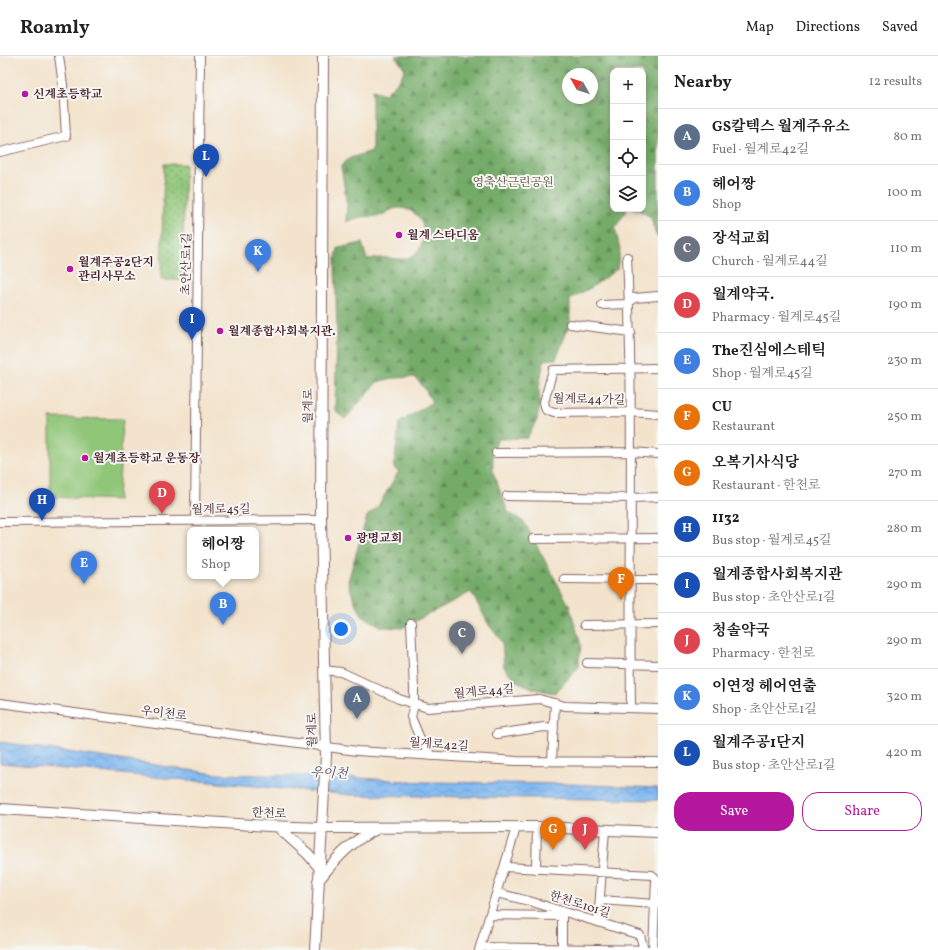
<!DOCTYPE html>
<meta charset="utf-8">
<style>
:root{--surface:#fff;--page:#f6f6f6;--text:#202124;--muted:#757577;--line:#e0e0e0;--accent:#b5179e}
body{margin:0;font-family:Vollkorn,"Noto Serif KR",serif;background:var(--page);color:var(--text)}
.controls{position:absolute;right:12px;top:12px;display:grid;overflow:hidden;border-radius:8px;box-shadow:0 2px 10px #0003}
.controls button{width:36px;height:36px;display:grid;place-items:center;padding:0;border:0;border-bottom:1px solid var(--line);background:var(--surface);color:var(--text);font:20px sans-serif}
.compass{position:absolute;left:562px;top:12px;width:36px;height:36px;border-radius:50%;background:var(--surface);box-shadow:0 2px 10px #0003;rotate:309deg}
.you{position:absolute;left:341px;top:573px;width:14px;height:14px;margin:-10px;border:3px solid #fff;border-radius:50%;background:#1a73e8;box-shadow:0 0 0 6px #1a73e833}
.badge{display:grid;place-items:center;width:26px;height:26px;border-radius:50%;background:var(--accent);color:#fff;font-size:13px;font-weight:700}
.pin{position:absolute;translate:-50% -33px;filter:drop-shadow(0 1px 2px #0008)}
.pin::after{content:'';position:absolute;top:21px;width:14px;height:12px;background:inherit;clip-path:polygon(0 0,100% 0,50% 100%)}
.popup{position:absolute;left:187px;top:471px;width:72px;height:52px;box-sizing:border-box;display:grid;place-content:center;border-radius:8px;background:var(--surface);filter:drop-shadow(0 1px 3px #0005);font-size:13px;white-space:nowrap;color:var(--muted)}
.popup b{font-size:15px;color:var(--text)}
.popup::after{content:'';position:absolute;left:50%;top:100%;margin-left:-8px;border:8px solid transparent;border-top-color:var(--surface)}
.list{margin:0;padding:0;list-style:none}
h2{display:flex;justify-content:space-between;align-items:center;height:52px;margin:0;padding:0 16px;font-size:17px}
h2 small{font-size:13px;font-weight:400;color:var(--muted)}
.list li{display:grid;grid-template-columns:26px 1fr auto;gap:12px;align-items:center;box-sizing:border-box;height:56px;padding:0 16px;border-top:1px solid var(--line)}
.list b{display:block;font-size:15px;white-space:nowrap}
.list p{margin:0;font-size:13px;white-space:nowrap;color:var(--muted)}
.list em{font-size:13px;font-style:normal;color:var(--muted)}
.actions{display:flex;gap:8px;padding:12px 16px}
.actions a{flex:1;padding:9px 0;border:1px solid var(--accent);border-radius:16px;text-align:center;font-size:14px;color:var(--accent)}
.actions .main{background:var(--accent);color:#fff}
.icon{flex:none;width:22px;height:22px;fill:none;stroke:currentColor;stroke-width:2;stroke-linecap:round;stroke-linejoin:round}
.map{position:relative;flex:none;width:658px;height:894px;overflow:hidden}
header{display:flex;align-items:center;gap:24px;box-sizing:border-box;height:56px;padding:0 20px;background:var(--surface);border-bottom:1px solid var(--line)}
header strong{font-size:19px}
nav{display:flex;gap:22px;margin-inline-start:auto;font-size:14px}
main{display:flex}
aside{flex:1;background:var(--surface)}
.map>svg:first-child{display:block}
</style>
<header>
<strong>Roamly</strong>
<nav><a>Map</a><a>Directions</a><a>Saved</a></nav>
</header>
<main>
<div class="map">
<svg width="658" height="894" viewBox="0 0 658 894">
<defs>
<pattern id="forest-firs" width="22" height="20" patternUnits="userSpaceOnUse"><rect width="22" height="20" fill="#74ab68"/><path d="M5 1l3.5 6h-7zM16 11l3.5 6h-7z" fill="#618b56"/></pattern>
<pattern id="park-dots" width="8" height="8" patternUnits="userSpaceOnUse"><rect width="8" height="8" fill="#90c678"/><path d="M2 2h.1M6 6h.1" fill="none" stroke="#78a063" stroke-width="1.8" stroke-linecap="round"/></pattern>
<pattern id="water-waves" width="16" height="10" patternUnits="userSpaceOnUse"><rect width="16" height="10" fill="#81b9f1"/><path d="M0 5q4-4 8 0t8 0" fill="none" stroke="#6c96c3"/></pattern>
</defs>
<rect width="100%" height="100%" fill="#f6f6f2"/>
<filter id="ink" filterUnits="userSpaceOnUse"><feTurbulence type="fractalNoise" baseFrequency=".025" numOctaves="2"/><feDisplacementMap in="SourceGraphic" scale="8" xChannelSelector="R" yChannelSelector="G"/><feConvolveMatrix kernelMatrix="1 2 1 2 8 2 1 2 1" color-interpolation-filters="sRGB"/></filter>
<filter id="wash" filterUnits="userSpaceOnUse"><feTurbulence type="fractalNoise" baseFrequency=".012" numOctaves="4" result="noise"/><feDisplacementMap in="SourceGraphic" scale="16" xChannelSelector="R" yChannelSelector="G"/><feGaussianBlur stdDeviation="0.9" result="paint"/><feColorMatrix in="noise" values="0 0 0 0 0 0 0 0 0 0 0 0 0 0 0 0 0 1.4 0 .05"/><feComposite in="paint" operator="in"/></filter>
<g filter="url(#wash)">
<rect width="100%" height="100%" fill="#f3e3cc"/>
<path fill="#90c678" stroke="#6d7252" d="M50,362L123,363L118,444L50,441Z"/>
<path fill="url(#forest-firs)" stroke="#5f654a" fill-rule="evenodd" d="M395,0H658V182L655,177L651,161L640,155L633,153H643V15H613V153H627L615,172L620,193L617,213L592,231L570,243V268L556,303L544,304L539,331L540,347L537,364L527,382L497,383L493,401V416L508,456L524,466L569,549L581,589L578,612L555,637L535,633L516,625L504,611L502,586L489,569L471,536L402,572L382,571L362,559L354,544L348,525L367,460L377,452L399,415L394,412L399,367L432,346L425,333L415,321L393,322L377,326L345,363L335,355L337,275L335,207L338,192L362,187L367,203C374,203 382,201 389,202C396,202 402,205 410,201C430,191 428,159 406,153C392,149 389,157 380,160C374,161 367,160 361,161C356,162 351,164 346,166L347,149L341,110L350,102L372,95V34L385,38L400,23L405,13ZM568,18H592V42H568Z"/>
<path fill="url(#park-dots)" stroke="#6d7252" d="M164,108H185L182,224H161Z"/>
<path fill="url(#water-waves)" stroke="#666c8e" d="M0,686L216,718L343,721L423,726L568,728L658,732V744L352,739L0,707Z"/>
</g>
<g filter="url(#ink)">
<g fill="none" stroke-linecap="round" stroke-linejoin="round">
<g stroke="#856463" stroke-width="10">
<path id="minor" d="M0,96L66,80L63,29L59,0
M627,201C634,351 629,502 631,652
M602,249L626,248L629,247L634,242L658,240
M570,268L631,276
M658,312L553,314L544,346L546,354L554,357L631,356L658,358
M496,397L631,396L658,398
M507,440L631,442L658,441
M195,465L200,0
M0,466L321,464
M533,483L658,482
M564,523L658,524
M411,567L414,633V648L411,661L421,685L431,700
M584,569L658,568
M587,607L658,609
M324,614L341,616L399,643L428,652L539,643L565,650L658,653
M0,647L357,695L517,705L658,706
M497,678L544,671L554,672
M552,705L555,647
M505,811L652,819L658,824
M536,813L537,771
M497,837L529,845L640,879L644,894
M600,844L655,848
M490,859L562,860
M598,866L605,774
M480,891L658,894
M479,894L516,772
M562,894V855
M653,894L656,823"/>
</g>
<g stroke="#856463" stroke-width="12">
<path id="major" d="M0,753L268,770L321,772L537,771L658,776
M278,771L308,798L319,811
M318,825C334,804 353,783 377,773
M315,894L326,700L321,464L323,0"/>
</g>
<use href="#minor" stroke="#fff" stroke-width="8"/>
<use href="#major" stroke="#fff" stroke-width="10"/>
</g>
</g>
<g fill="#b5179e" stroke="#f6f6f2" stroke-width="1.5">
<circle cx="25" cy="38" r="4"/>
<circle cx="399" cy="179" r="4"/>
<circle cx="70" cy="213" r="4"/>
<circle cx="220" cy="275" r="4"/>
<circle cx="85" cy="402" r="4"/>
<circle cx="348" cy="482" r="4"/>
</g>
<g text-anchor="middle" stroke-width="4" stroke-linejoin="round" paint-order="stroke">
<g font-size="12" font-weight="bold" fill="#4a1f2b" stroke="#f6f6f2" text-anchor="start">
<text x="33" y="42">신계초등학교</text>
<text x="407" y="183">월계 스타디움</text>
<text x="78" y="210">월계주공2단지<tspan x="78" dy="14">관리사무소</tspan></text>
<text x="228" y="279">월계종합사회복지관.</text>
<text x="93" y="406">월계초등학교 운동장</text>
<text x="356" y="486">광명교회</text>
</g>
<g font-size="12" fill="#5f5142" stroke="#f6f6f2">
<text x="513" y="130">영축산근린공원</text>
</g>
<g font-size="12" fill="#4a1f2b" stroke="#f6f6f2">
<text transform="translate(186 208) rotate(-89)" y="4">초안산로1길</text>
<text transform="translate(589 343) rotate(1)" y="4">월계로44가길</text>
<text transform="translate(308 350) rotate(-90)" y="4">월계로</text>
<text transform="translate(221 453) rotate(-1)" y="4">월계로45길</text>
<text transform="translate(484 635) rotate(-5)" y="4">월계로44길</text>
<text transform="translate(164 657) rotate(7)" y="4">우이천로</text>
<text transform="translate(312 674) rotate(-91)" y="4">월계로</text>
<text transform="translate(439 688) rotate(4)" y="4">월계로42길</text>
<text transform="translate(269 757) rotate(3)" y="4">한천로</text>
<text transform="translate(580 848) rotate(17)" y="4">한천로101길</text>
</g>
<g font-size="13" font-style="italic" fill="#5a4d66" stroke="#f6f6f2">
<text transform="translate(329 716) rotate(2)" y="5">우이천</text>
</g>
</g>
</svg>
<div class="controls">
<button>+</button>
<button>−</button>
<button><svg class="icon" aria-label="locate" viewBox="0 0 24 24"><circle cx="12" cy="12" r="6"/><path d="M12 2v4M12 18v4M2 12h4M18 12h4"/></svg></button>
<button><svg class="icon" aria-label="layers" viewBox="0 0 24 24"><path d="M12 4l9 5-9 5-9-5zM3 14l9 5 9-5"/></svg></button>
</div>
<svg class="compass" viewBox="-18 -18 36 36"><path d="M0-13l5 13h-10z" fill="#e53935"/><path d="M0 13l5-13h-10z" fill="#757577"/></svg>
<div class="you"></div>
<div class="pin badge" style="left:357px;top:663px;background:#5c6f8a">A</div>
<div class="pin badge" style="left:223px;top:569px;background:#3f7fe0">B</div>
<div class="popup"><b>헤어짱</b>Shop</div>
<div class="pin badge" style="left:462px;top:598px;background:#6b7280">C</div>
<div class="pin badge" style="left:162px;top:458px;background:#e0444e">D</div>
<div class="pin badge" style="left:84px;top:528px;background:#3f7fe0">E</div>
<div class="pin badge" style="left:621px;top:544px;background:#e8710a">F</div>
<div class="pin badge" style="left:553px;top:794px;background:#e8710a">G</div>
<div class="pin badge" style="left:42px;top:465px;background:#1a4fb4">H</div>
<div class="pin badge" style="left:192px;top:284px;background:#1a4fb4">I</div>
<div class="pin badge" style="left:585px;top:794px;background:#e0444e">J</div>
<div class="pin badge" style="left:258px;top:216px;background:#3f7fe0">K</div>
<div class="pin badge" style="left:206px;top:121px;background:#1a4fb4">L</div>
</div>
<aside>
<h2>Nearby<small>12 results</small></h2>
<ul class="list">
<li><span class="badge" style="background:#5c6f8a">A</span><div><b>GS칼텍스 월계주유소</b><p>Fuel · 월계로42길</p></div><em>80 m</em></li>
<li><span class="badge" style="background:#3f7fe0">B</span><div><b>헤어짱</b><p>Shop</p></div><em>100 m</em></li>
<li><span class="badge" style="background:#6b7280">C</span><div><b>장석교회</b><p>Church · 월계로44길</p></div><em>110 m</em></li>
<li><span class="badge" style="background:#e0444e">D</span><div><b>월계약국.</b><p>Pharmacy · 월계로45길</p></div><em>190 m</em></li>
<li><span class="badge" style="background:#3f7fe0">E</span><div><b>The진심에스테틱</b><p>Shop · 월계로45길</p></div><em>230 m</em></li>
<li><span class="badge" style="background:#e8710a">F</span><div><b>CU</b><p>Restaurant</p></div><em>250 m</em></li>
<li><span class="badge" style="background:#e8710a">G</span><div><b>오복기사식당</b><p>Restaurant · 한천로</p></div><em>270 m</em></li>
<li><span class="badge" style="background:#1a4fb4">H</span><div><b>1132</b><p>Bus stop · 월계로45길</p></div><em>280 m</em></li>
<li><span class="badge" style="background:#1a4fb4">I</span><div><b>월계종합사회복지관</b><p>Bus stop · 초안산로1길</p></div><em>290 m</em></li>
<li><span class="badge" style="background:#e0444e">J</span><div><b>청솔약국</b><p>Pharmacy · 한천로</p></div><em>290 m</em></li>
<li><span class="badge" style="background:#3f7fe0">K</span><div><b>이연정 헤어연출</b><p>Shop · 초안산로1길</p></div><em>320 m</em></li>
<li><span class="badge" style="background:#1a4fb4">L</span><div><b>월계주공1단지</b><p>Bus stop · 초안산로1길</p></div><em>420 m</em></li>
</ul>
<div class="actions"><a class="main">Save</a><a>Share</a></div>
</aside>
</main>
